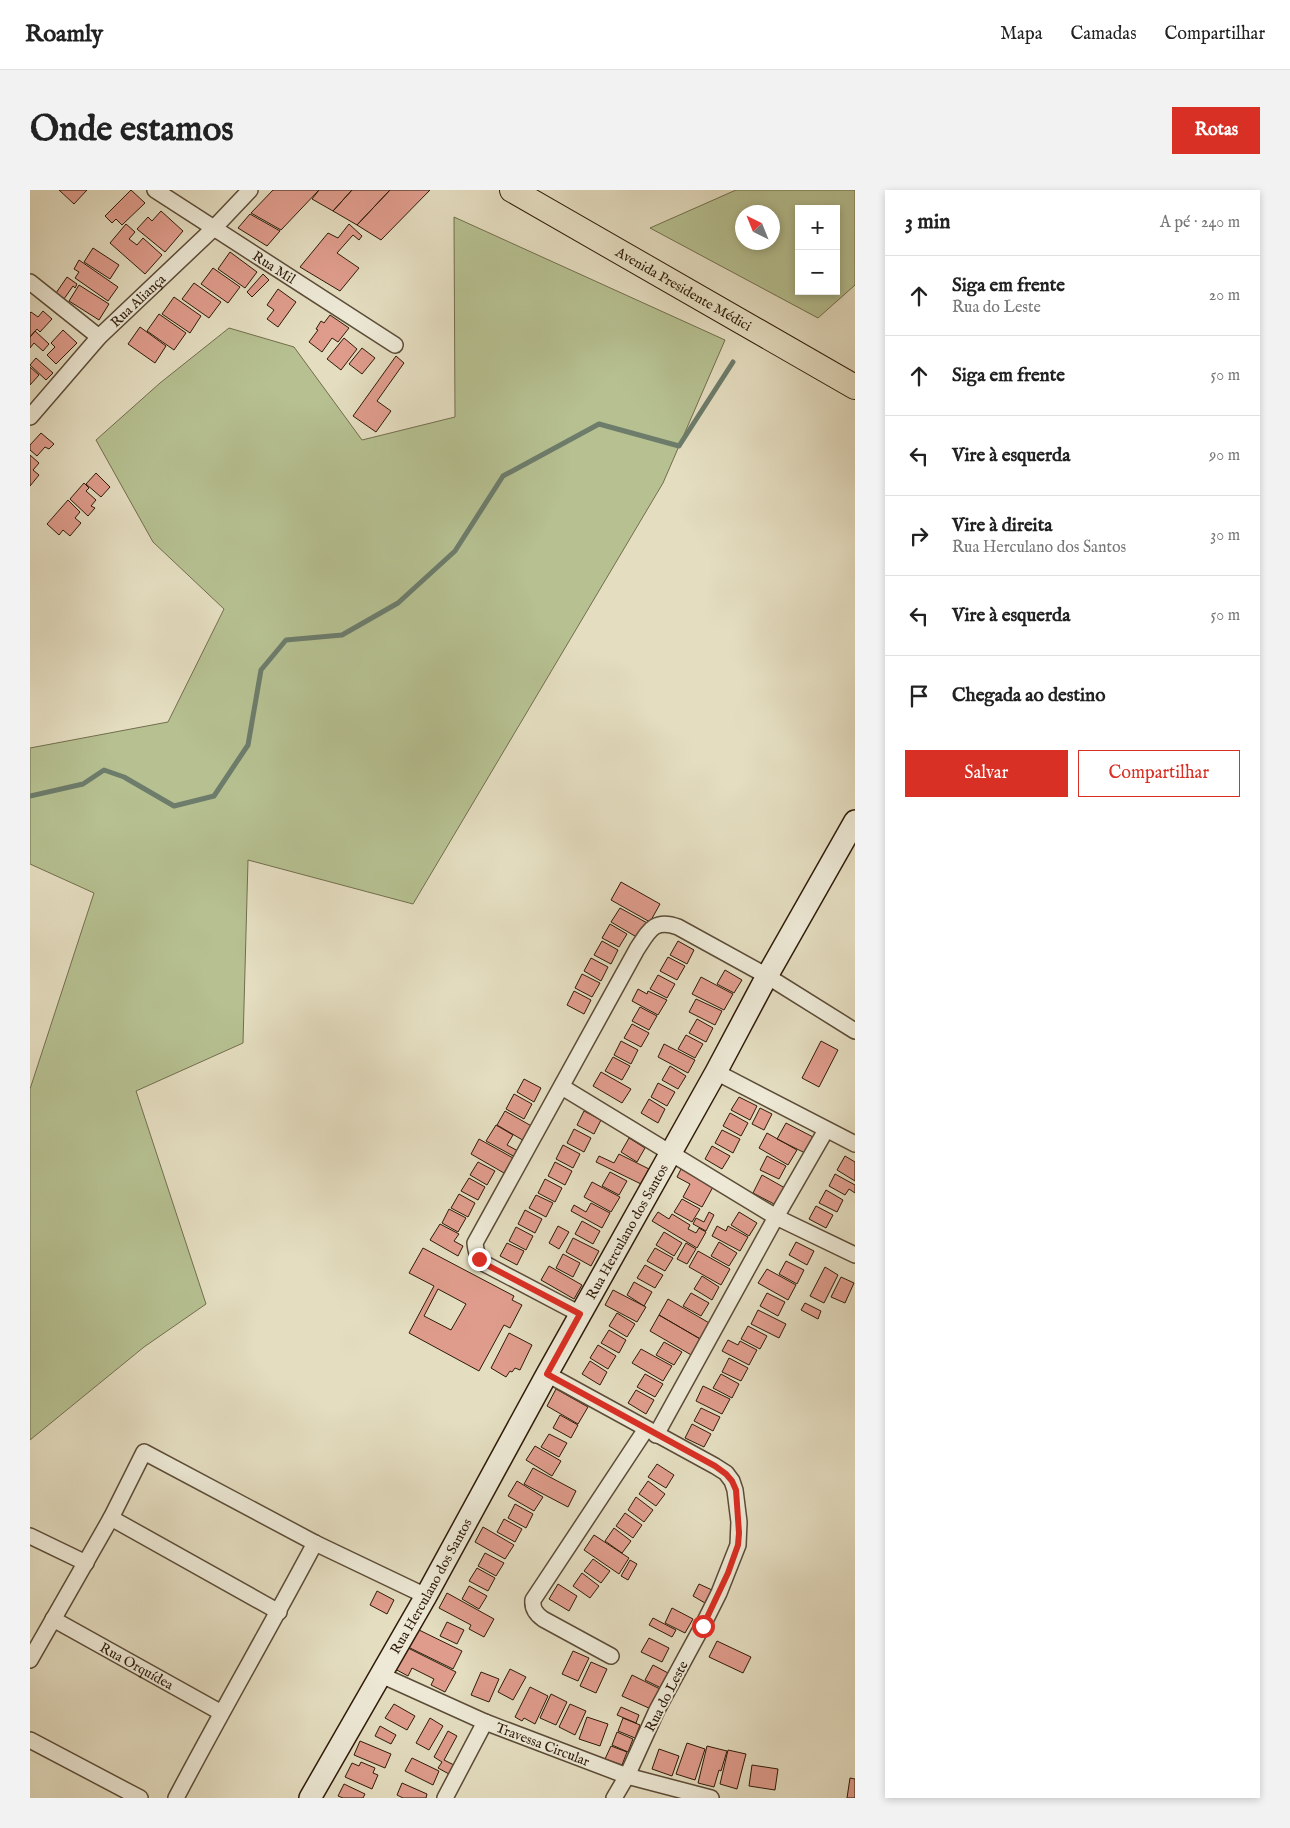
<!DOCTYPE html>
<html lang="pt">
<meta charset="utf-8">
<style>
:root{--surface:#fff;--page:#f2f2f2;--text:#222;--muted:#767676;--line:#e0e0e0;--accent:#d93025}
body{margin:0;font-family:"IM FELL English",serif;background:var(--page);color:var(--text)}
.controls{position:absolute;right:15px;top:15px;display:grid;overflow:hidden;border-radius:0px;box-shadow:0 2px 8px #0003}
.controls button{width:45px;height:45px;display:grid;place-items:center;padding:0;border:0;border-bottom:1px solid var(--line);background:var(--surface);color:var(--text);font:25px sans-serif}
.compass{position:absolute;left:705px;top:15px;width:45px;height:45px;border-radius:50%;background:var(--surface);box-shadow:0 2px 8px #0003;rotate:317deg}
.stop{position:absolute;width:15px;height:15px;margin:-11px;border:4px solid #d93025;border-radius:50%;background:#fff}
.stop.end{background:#d93025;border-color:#fff;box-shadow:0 1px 5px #0008}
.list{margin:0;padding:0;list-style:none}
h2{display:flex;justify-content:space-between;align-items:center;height:65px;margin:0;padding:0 20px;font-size:21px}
h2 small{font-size:16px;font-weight:400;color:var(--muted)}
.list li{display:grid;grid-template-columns:32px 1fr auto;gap:15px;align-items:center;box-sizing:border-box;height:80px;padding:0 20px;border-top:1px solid var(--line)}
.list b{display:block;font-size:19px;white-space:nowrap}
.list p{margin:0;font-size:16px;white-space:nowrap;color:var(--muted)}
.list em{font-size:16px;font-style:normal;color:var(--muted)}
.actions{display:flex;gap:10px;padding:15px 20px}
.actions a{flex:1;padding:11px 0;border:1px solid var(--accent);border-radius:0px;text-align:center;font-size:18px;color:var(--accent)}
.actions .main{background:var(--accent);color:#fff}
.icon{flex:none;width:28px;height:28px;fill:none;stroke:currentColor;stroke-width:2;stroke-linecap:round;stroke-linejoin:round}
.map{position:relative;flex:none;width:825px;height:1608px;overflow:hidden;border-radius:0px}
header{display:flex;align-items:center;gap:30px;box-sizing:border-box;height:70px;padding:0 25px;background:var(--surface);border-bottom:1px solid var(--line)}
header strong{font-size:24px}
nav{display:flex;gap:28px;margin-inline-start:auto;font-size:18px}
.intro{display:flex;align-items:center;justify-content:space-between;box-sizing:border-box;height:120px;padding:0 30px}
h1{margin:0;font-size:35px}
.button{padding:12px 22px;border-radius:0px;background:var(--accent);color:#fff;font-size:18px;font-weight:700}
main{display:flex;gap:30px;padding:0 30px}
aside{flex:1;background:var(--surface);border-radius:0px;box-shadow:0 2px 8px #0003}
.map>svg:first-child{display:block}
</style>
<header>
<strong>Roamly</strong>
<nav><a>Mapa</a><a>Camadas</a><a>Compartilhar</a></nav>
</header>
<div class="intro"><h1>Onde estamos</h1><a class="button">Rotas</a></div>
<main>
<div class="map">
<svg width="825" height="1608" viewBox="0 0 825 1608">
<rect width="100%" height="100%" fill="#e4ddc0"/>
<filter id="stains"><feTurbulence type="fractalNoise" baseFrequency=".004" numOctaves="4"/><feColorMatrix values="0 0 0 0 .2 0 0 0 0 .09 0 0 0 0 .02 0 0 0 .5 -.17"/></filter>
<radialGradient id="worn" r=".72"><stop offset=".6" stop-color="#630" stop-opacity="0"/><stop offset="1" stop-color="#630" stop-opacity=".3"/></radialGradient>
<path fill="#b6c091" stroke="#726e4d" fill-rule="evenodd" d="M706,0H825V95L788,128L620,38ZM769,19H806V101H769ZM712,22H742V52H712Z
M424,27L695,150L633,293L383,714L218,670L213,853L106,901L176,1114L114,1157L0,1250V899L64,703L0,674V558L138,532L194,419L123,352L66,250L130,193L199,138L264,157L332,250L425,227Z"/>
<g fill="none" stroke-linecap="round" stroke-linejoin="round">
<path stroke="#6d7c6b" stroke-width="5" d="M0,606L53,594L74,580L94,587L144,616L184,606L218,555L231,480L256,450L312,445L368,413L425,361L473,286L569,234L649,256L703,172"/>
</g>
<path fill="#df9c8c" stroke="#2f1b09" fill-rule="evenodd" d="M29,0H57L44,14Z
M101,0L115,13L92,35L86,29L82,33L75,26Z
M243,0H289L251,40L221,23Z
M289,0H322L303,21L282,9Z
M322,0H360L327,35L303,21Z
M360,0H400L351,50L327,35Z
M131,21L153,41L135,62L107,39L118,27L122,31Z
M220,24L250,41L237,56L208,38Z
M96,34L105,42L99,49L107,55L113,48L132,65L115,84L80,53Z
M319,34L332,46L329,50L323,45L307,63L329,78L310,101L270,77L298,43L308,48Z
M63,58L89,75L80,89L54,72Z
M200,62L227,82L215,98L188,79Z
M49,70L88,97L78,111L45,88L49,82L44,79Z
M183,78L210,97L198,113L171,94Z
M233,84L239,90L222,107L217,102Z
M37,87L47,94L45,98L43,96L34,109L26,103Z
M164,93L191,112L179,128L152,109Z
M49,95L79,114L69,130L39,111Z
M248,99L266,112L248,137L237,129L244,120L237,115Z
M144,107L171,126L160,143L132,124Z
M13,121L22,129L10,142L7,139L0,147V123L1,122L8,127Z
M129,124L156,143L144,160L117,141Z
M300,125L319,138L308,152L302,148L292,162L279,152L288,140L286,139L291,131L294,133Z
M110,137L136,156L125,173L98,154Z
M33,140L47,153L26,174L17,165L25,157L21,153Z
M5,141L19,154L13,161L4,153L0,158V147Z
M314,148L327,159L311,180L297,169Z
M332,158L345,168L332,184L319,174Z
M366,166L374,173L347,211L361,221L346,242L323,226Z
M6,168L23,183L16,190L0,175Z
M0,177L9,185L0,195Z
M11,243L24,254L19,259L15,257L7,266L0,260V255Z
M0,265L9,273L3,280L9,285L0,296Z
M66,283L80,297L71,307L56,294Z
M54,293L59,298L56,301L66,310L61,316L65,318L58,326L40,309Z
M38,310L50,322L45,328L51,333L40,346L33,340L29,345L17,334Z
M591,692L630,714L620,732L581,710Z
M590,718L619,734L610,749L581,732Z
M580,734L597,744L589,757L572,748Z
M572,751L588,760L581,774L564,765Z
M648,751L664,760L657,774L640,765Z
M638,767L655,776L647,790L630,781Z
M561,768L578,777L571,791L554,781Z
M695,780L712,790L704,803L687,794Z
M552,784L570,793L562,807L545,798Z
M628,785L645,794L637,808L620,799Z
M671,787L703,804L694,820L662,804Z
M608,799L617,804L618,801L637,810L628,825L602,811Z
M544,801L561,810L554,824L537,815Z
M666,809L692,821L685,835L659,822Z
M610,817L627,826L619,840L602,831Z
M667,829L683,838L676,852L659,843Z
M602,834L619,843L611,857L594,848Z
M656,845L673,854L665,868L648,859Z
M591,851L608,860L601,874L584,865Z
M791,851L808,860L789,897L772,888Z
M634,854L665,870L658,883L628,867Z
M583,867L600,876L592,890L575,881Z
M640,876L656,886L648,899L632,890Z
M571,882L601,899L592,913L563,896Z
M494,889L511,898L504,912L487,902Z
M628,893L645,902L637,916L621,907Z
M484,904L502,914L494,929L476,919Z
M709,907L727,916L720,930L701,920Z
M619,909L635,919L628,933L611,923Z
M730,918L742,924L734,940L722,934Z
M475,921L505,938L496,952L467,935Z
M554,921L571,930L564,944L547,935Z
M700,923L718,933L711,946L693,936Z
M756,933L785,948L777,964L747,949Z
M466,935L483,945L477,955L488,961L485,967L456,951Z
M544,939L561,948L554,962L537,953Z
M692,940L710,949L703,963L685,953Z
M737,943L767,960L758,975L729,958Z
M599,948L615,958L607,972L591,962Z
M449,949L483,968L474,983L441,964Z
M533,955L550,964L543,978L526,969Z
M682,956L700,966L692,979L675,969Z
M589,964L619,979L611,994L566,972L569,966L584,973Z
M737,966L756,976L749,989L730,980Z
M815,966L825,972V991L807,980Z
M448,972L465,981L457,995L440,985Z
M525,972L542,981L535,995L518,986Z
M651,979L683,997L672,1017L653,1007L660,994L647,987Z
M580,982L597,991L589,1005L572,996Z
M805,984L825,995V1003L819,999L815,1005L799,996Z
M732,985L755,998L746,1015L723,1003Z
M439,988L455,997L448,1010L431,1001Z
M515,989L532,998L525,1012L508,1003Z
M562,992L590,1007L581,1022L554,1007Z
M796,1000L813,1010L807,1022L789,1013Z
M429,1004L445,1013L438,1027L421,1018Z
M506,1005L523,1013L516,1027L499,1018Z
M652,1009L670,1019L662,1032L644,1022Z
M561,1013L580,1023L572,1038L541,1021L544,1015L556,1022Z
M786,1016L803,1025L796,1038L779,1029Z
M419,1019L436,1028L428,1042L412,1033Z
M495,1020L512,1029L505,1043L488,1034Z
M628,1022L639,1029L642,1024L660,1035L658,1039L666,1043L669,1038L676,1042L667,1058L622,1031Z
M679,1022L684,1025L676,1041L663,1034L666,1028L674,1032Z
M709,1022L727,1033L719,1046L701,1035Z
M552,1031L570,1041L563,1054L545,1044Z
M410,1034L429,1044L424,1051L433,1056L428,1066L400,1050Z
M528,1036L539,1042L529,1059L519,1053Z
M687,1036L696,1041L698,1036L718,1047L710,1061L682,1046Z
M486,1037L503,1046L496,1060L479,1051Z
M634,1042L652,1053L644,1066L626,1055Z
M543,1048L569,1061L561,1076L536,1062Z
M689,1052L707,1063L699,1076L681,1066Z
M766,1052L784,1061L777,1075L759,1065Z
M477,1053L494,1061L487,1075L470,1066Z
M656,1053L666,1059L657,1074L647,1069Z
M393,1058L484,1106L482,1110L492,1115L480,1138L474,1135L449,1181L379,1143L404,1096L379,1083ZM408,1099L436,1114L421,1140L394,1126Z
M625,1058L643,1068L635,1081L617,1071Z
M668,1061L700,1079L691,1095L659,1077Z
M533,1064L550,1073L543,1087L526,1078Z
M756,1071L774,1080L767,1094L749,1084Z
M615,1075L633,1085L625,1098L607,1088Z
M519,1076L552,1095L544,1109L511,1090Z
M795,1077L808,1085L794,1113L780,1106Z
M737,1079L766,1095L758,1110L728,1093Z
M672,1086L689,1097L682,1110L664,1099Z
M811,1087L824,1093L815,1113L801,1107Z
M604,1092L622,1102L614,1116L597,1105Z
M583,1100L616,1117L607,1132L575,1115Z
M661,1103L679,1113L671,1126L653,1116Z
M737,1103L755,1112L748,1126L730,1116Z
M638,1109L681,1134L672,1150L629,1125Z
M775,1113L791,1121L788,1129L771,1120Z
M728,1120L756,1134L749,1148L721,1134Z
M587,1123L605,1134L597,1147L579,1136Z
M629,1125L672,1150L663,1166L620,1141Z
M718,1136L737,1146L730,1159L711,1149Z
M579,1140L596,1150L589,1163L571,1153Z
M479,1143L502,1155L490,1180L485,1178L482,1182L480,1181L476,1187L461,1178Z
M698,1150L708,1155L710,1151L727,1160L719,1175L692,1161Z
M634,1152L652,1162L644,1175L626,1165Z
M568,1155L586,1166L578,1179L560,1168Z
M611,1159L642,1176L633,1191L602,1173Z
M699,1168L718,1178L711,1191L692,1182Z
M560,1171L577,1182L570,1195L552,1184Z
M615,1184L633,1194L625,1207L607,1197Z
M691,1184L709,1194L702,1208L683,1198Z
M673,1196L700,1209L692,1224L666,1211Z
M526,1199L558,1217L548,1234L517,1216Z
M606,1200L624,1210L616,1224L598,1213Z
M671,1218L690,1227L683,1241L664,1231Z
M530,1225L548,1235L541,1248L523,1238Z
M662,1234L681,1244L674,1257L655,1248Z
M519,1244L537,1253L529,1267L511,1257Z
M505,1256L531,1271L522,1286L496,1270Z
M627,1274L644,1285L636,1298L618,1287Z
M503,1278L546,1301L538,1317L494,1294Z
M487,1291L513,1307L504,1321L478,1306Z
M618,1291L635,1304L626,1316L609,1304Z
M606,1307L623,1320L614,1332L598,1320Z
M485,1314L503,1324L496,1338L478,1328Z
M595,1323L612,1335L603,1348L586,1336Z
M474,1329L492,1339L485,1352L467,1342Z
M453,1337L484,1355L475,1369L445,1352Z
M584,1338L601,1351L592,1363L575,1351Z
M564,1345L599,1368L589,1384L554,1360Z
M455,1363L474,1373L466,1386L448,1376Z
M563,1369L580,1381L571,1393L554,1381Z
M600,1370L607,1374L598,1390L591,1386Z
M447,1378L465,1388L458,1401L439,1391Z
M552,1383L569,1396L560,1408L543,1396Z
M528,1394L547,1406L539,1421L519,1409Z
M669,1394L682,1400L675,1413L663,1406Z
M439,1396L457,1406L449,1419L432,1409Z
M347,1401L364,1410L357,1424L340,1415Z
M417,1403L464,1429L454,1447L439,1439L441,1435L409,1418Z
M642,1418L663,1429L655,1443L635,1433Z
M623,1428L646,1440L642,1447L619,1435Z
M417,1432L434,1440L427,1454L410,1446Z
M387,1439L432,1461L423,1479L378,1457Z
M619,1448L639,1458L632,1472L611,1462Z
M687,1451L721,1467L713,1483L679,1467Z
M376,1457L426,1482L415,1502L401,1495L404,1489L382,1478L378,1486L365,1479Z
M543,1461L559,1468L548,1491L532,1484Z
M561,1472L577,1479L566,1503L550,1496Z
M623,1475L638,1483L631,1498L615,1490Z
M480,1479L496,1487L483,1510L468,1502Z
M451,1482L469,1489L459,1512L441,1505Z
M602,1485L630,1499L621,1519L592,1506Z
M500,1497L518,1506L505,1534L494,1528L492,1531L485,1527Z
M521,1504L537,1512L526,1535L510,1528Z
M364,1514L385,1526L377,1540L355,1528Z
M540,1514L556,1521L545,1545L529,1537Z
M591,1517L609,1525L606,1533L587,1525Z
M557,1527L578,1534L570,1556L549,1549Z
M400,1528L413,1536L399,1560L386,1553Z
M593,1528L610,1535L605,1548L588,1541Z
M350,1536L366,1545L361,1554L345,1546Z
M418,1541L427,1546L414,1570L424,1575L419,1584L408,1578L412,1572L404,1567Z
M587,1542L603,1549L598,1562L582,1555Z
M330,1551L361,1564L355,1578L324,1565Z
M657,1553L675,1559L665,1590L646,1584Z
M581,1556L597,1562L592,1575L575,1569Z
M677,1556L697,1561L691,1581L689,1580L684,1597L668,1593Z
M629,1559L649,1566L642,1586L622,1579Z
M698,1560L716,1564L707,1599L690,1594Z
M382,1568L409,1581L403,1595L375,1581Z
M331,1572L345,1578L343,1583L348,1585L342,1599L315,1587L322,1573L329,1576Z
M722,1575L748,1579L745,1600L719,1596Z
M820,1588L825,1589V1608H817Z
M372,1593L397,1604L396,1608H373L367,1605Z
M314,1594L335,1604L333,1608H313L308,1606Z"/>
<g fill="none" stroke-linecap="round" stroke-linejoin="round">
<g stroke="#5c4c37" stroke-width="18">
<g id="street">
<path id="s1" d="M125,0L365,155"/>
<path d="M0,92L69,147"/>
<path id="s2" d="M0,227L69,147L184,38L220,0"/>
<path d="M686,882L825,954"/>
<path d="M532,897L746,1027L825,1065"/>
<path d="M550,1124L455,1074C448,1068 446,1063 445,1053L607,759C619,741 624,728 648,737L737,786L825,841"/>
<path d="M517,1184L685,1276L696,1283L702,1291L705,1300L709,1332L708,1355L689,1403L673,1435L627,1520L597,1586L584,1608"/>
<path d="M626,1245L746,1027L796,940"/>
<path d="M81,1328L249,1422"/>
<path d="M0,1346L56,1373"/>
<path id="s3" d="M23,1429L190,1522"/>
<path d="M581,1466L513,1429C506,1424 502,1419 503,1410L616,1239"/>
<path d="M0,1470L81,1328L114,1262L285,1353L396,1406"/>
<path id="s4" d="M351,1485L455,1532L597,1586L681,1608"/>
<path d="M0,1550L110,1608"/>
<path d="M146,1608C191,1522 240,1438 285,1353"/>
<path d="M415,1608L455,1532"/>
</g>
</g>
<g stroke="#2f1b09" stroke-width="24">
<g id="secondary">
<path id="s5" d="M280,1608L396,1406L517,1184L686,882L737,786L825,631"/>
</g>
</g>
<g stroke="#2f1b09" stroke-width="26">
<g id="primary">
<path id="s6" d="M482,0L825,197"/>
</g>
</g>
<use href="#street" stroke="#ede9d6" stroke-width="15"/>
<use href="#secondary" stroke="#ede9d6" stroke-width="21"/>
<use href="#primary" stroke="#e4ddc0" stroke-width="24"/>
</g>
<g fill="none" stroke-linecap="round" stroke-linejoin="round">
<path stroke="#d93025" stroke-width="6" d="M449,1069L455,1074L550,1124L517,1184L685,1276L696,1284L702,1291L706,1300L709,1343L708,1355L698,1383L673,1436"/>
</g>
<g text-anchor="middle" stroke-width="4" stroke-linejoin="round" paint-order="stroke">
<g font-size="14" fill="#2f1b09" stroke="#ede9d6">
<text dy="5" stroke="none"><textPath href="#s1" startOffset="142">Rua Mil</textPath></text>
<text dy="5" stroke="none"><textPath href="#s6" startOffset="198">Avenida Presidente Médici</textPath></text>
<text dy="5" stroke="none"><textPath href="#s2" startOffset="159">Rua Aliança</textPath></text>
<text dy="5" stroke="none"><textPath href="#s5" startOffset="649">Rua Herculano dos Santos</textPath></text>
<text dy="5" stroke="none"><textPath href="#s5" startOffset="244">Rua Herculano dos Santos</textPath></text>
<text dy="5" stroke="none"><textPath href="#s3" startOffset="96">Rua Orquídea</textPath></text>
<text transform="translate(636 1506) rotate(-63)" y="5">Rua do Leste</text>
<text dy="5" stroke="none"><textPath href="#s4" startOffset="176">Travessa Circular</textPath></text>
</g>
</g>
<rect width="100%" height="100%" filter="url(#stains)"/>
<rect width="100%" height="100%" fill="url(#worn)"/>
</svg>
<div class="controls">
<button>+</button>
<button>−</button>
</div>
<svg class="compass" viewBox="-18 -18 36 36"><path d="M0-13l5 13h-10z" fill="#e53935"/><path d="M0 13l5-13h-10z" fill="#767676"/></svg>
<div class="stop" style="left:673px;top:1436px"></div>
<div class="stop end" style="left:449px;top:1069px"></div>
</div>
<aside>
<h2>3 min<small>A pé · 240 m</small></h2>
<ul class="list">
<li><svg class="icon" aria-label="ahead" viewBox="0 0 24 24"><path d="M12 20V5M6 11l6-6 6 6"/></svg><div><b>Siga em frente</b><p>Rua do Leste</p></div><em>20 m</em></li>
<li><svg class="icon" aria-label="ahead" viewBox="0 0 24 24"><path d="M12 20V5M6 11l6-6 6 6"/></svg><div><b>Siga em frente</b></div><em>50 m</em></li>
<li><svg class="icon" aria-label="left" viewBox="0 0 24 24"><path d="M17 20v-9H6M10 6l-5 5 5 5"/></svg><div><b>Vire à esquerda</b></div><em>90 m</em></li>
<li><svg class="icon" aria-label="right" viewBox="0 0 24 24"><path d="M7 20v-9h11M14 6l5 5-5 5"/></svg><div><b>Vire à direita</b><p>Rua Herculano dos Santos</p></div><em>30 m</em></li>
<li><svg class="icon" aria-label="left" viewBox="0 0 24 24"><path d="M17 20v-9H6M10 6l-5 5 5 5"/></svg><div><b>Vire à esquerda</b></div><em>50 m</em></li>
<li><svg class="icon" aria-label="arrive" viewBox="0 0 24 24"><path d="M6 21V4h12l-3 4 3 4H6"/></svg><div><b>Chegada ao destino</b></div></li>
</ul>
<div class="actions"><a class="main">Salvar</a><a>Compartilhar</a></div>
</aside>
</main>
